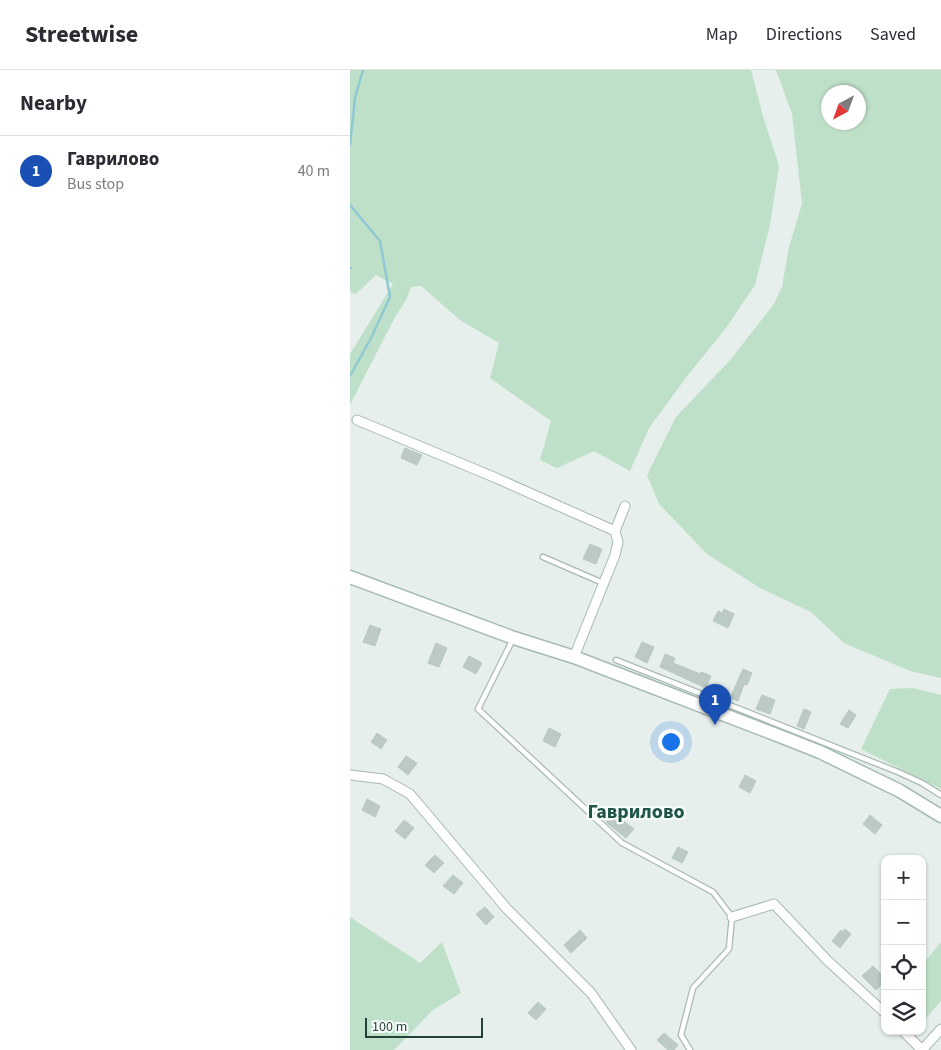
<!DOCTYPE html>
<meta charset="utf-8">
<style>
:root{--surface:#fff;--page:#f7f7f7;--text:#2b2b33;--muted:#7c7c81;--line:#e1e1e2;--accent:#ea580c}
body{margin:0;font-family:"Source Sans 3",sans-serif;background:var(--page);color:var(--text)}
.controls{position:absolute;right:15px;bottom:15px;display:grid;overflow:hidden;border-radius:10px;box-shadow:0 1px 4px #0004}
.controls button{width:45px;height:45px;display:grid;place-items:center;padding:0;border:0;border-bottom:1px solid var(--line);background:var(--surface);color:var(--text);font:25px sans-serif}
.compass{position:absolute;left:471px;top:15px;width:45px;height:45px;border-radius:50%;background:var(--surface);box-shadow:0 1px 4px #0004;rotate:221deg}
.scale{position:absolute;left:15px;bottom:12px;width:118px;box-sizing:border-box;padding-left:5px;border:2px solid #24423a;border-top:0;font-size:14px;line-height:18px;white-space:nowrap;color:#24423a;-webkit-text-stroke:4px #f7fbf9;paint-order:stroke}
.you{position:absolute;left:320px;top:671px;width:18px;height:18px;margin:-12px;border:4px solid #fff;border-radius:50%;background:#1a73e8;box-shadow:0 0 0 8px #1a73e833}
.badge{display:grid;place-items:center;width:32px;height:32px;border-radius:50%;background:var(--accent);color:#fff;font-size:16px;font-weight:700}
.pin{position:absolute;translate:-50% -41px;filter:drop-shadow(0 1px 2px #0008)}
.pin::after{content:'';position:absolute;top:26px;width:18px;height:15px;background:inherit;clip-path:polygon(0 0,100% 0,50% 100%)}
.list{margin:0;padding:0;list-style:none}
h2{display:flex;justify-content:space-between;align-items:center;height:65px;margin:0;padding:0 20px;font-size:21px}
h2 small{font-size:16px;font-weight:400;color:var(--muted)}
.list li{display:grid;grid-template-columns:32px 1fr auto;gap:15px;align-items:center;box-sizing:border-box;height:70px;padding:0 20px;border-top:1px solid var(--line)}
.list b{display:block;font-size:19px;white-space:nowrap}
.list p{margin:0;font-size:16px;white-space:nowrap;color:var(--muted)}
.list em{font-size:16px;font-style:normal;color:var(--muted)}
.icon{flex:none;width:28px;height:28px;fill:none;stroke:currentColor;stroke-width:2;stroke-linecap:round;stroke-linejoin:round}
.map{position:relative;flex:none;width:591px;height:980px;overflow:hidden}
header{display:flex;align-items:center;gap:30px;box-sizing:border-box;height:70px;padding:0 25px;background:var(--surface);border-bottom:1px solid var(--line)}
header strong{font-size:24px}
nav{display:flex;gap:28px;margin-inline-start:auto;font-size:18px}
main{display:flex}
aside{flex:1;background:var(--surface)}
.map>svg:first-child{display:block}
</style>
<header>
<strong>Streetwise</strong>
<nav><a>Map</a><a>Directions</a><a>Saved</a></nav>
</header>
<main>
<aside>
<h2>Nearby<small></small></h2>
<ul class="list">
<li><span class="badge" style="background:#1a4fb4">1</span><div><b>Гаврилово</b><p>Bus stop</p></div><em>40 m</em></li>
</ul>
</aside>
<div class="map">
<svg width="591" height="980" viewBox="0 0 591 980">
<rect width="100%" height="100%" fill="#e6efeb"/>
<path fill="#bfe0c8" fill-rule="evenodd" d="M0,0H401L413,46L429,96L420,155L405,215L376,258L338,305L299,358L280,401L244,381L207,398L190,390L201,351L140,308L149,273L110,250L71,216L61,217L56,230L45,247L0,335V284L43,214L26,205L6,224L0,222Z
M426,0H591V608L560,601L494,573L461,542L410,518L357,484L309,434L297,405L326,347L381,289L424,234L432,217L439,177L452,134L442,44ZM478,22H508V52H478Z
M563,618L591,625V719L511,679L540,619Z
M0,847L70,893L92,872L111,923L83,940L44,980H0Z
M591,872V931L572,953V895Z"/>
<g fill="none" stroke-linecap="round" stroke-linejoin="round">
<path stroke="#8ec9d4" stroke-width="2.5" d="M0,75L5,28L13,0
M0,135L30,171L40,227L21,268L0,306
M0,198H1"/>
</g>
<path fill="#bbcac4" stroke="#b8c9c2" d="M55,378L72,385L67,395L51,388Z
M240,474L252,479L246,494L233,489Z
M374,539L384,544L378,558L363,551L368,541L372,543Z
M20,555L31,559L25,576L13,572Z
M292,572L304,577L297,593L285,587Z
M86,573L97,578L89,597L78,593Z
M315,584L325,588L323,593L350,604L351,602L361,606L356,618L310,597Z
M119,586L132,593L126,604L113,597Z
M393,599L402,603L397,615L394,614L388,631L380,628Z
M412,625L425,630L420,644L406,639Z
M454,639L461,642L454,659L447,656Z
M499,640L506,645L498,658L490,654Z
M199,658L211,664L205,677L193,671Z
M27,663L37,670L31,679L21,672Z
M56,686L67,693L58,705L48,697Z
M395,705L406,711L400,723L389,717Z
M17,729L30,736L25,747L12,740Z
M263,743L284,759L276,768L256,752Z
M520,745L532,755L525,764L513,754Z
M54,750L64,758L55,769L45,761Z
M328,777L338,782L332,793L322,788Z
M85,785L94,793L84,803L75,795Z
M103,805L113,813L104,824L93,816Z
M135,837L144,847L136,855L126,844Z
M495,859L501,864L490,878L482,871L491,860L493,862Z
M230,860L237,868L221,883L214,875Z
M523,896L535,908V911L526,920L512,906Z
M188,932L196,939L186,950L178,943Z
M314,963L328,975L324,980H318L307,970Z"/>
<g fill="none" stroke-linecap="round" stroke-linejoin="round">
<g stroke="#a8b8b2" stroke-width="7">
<path id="lane" d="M193,487L253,513
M163,569L128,639L272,773L363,822L382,847L379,879L343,918L331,965L340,980
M266,590L548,702L572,713L591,725"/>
</g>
<g stroke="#a8b8b2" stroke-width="11">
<path id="street" d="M7,350L146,408L265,461
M224,587L265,485L268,472L265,461L275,436
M0,705L33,709L60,724L157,839L241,923L281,980
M382,847L424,834L478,891L535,943
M553,961L572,980
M572,980L591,959"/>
</g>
<g stroke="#a4bbb3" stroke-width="15">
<path id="secondary" d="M0,507L164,568L224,587L432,667L470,682L550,721L591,746"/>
</g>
<use href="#lane" stroke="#fff" stroke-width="4.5"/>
<use href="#street" stroke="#fff" stroke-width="9"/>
<use href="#secondary" stroke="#fff" stroke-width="12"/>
</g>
<g text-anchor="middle" stroke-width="4.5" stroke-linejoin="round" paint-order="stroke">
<g font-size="20" font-weight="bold" fill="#1f5548" stroke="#f7fbf9">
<text x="286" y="748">Гаврилово</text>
</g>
</g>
</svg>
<div class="controls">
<button>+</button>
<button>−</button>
<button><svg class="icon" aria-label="locate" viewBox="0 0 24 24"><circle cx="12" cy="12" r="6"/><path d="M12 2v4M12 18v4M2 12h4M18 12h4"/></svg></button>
<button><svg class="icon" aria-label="layers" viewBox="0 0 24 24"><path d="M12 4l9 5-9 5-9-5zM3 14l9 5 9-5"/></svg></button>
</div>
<svg class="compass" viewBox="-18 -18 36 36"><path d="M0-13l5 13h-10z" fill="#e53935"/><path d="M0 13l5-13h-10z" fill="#7c7c81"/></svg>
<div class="scale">100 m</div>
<div class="you"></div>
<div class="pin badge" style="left:365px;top:655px;background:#1a4fb4">1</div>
</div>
</main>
